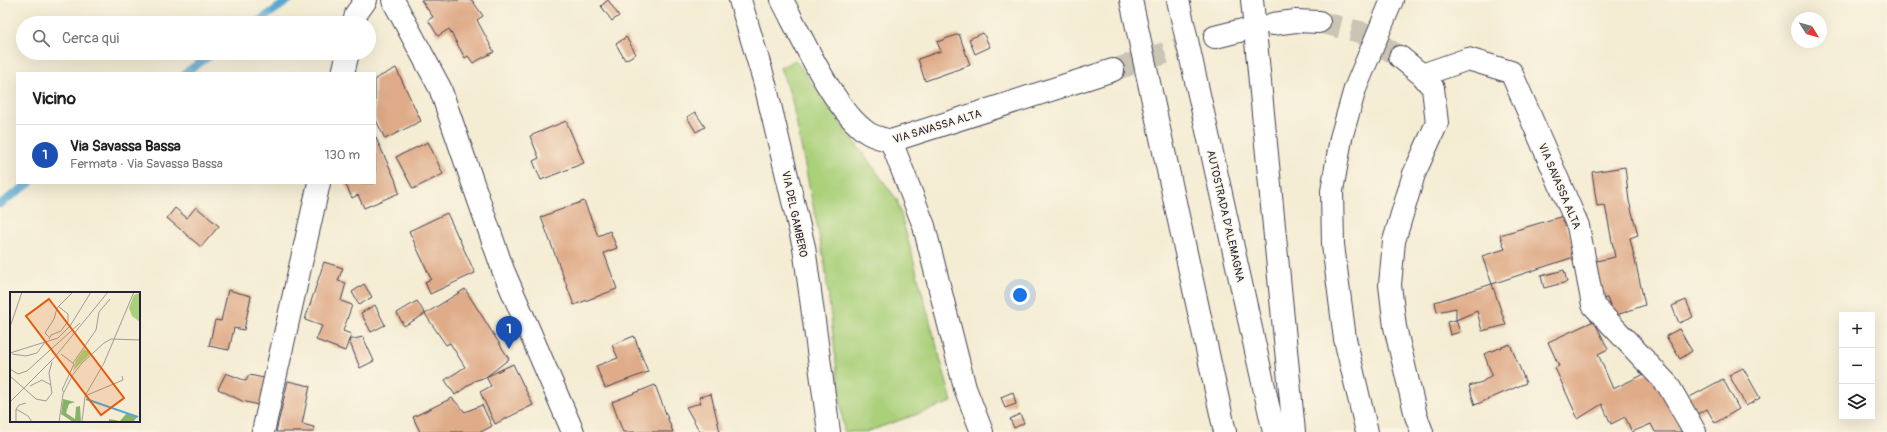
<!DOCTYPE html>
<html lang="it">
<meta charset="utf-8">
<style>
:root{--surface:#fff;--page:#f2f2f2;--text:#222;--muted:#767676;--line:#e0e0e0;--accent:#b5179e}
body{margin:0;font-family:Pangolin,sans-serif;background:var(--page);color:var(--text)}
.controls{position:absolute;right:12px;bottom:12px;display:grid;overflow:hidden;border-radius:0px;box-shadow:0 4px 16px #0002}
.controls button{width:36px;height:36px;display:grid;place-items:center;padding:0;border:0;border-bottom:1px solid var(--line);background:var(--surface);color:var(--text);font:20px sans-serif}
.compass{position:absolute;left:1791px;top:12px;width:36px;height:36px;border-radius:50%;background:var(--surface);box-shadow:0 4px 16px #0002;rotate:127deg}
.you{position:absolute;left:1020px;top:295px;width:14px;height:14px;margin:-10px;border:3px solid #fff;border-radius:50%;background:#1a73e8;box-shadow:0 0 0 6px #1a73e833}
.badge{display:grid;place-items:center;width:26px;height:26px;border-radius:50%;background:var(--accent);color:#fff;font-size:13px;font-weight:700}
.pin{position:absolute;translate:-50% -33px;filter:drop-shadow(0 1px 2px #0008)}
.pin::after{content:'';position:absolute;top:21px;width:14px;height:12px;background:inherit;clip-path:polygon(0 0,100% 0,50% 100%)}
.list{margin:0;padding:0;list-style:none}
h2{display:flex;justify-content:space-between;align-items:center;height:52px;margin:0;padding:0 16px;font-size:17px}
h2 small{font-size:13px;font-weight:400;color:var(--muted)}
.list li{display:grid;grid-template-columns:26px 1fr auto;gap:12px;align-items:center;box-sizing:border-box;height:60px;padding:0 16px;border-top:1px solid var(--line)}
.list b{display:block;font-size:15px;white-space:nowrap}
.list p{margin:0;font-size:13px;white-space:nowrap;color:var(--muted)}
.list em{font-size:13px;font-style:normal;color:var(--muted)}
.icon{flex:none;width:22px;height:22px;fill:none;stroke:currentColor;stroke-width:2;stroke-linecap:round;stroke-linejoin:round}
.map{position:relative;flex:none;width:1887px;height:432px;overflow:hidden}
.search{position:absolute;background:var(--surface);box-shadow:0 4px 16px #0002;left:16px;top:16px;width:360px;height:44px;display:flex;align-items:center;gap:10px;box-sizing:border-box;padding:0 14px;border-radius:22px;color:var(--muted);font-size:15px}
.panel{position:absolute;background:var(--surface);box-shadow:0 4px 16px #0002;left:16px;top:72px;width:360px;height:112px;border-radius:0px}
.map>svg:first-child{display:block}
</style>
<div class="map">
<svg width="1887" height="432" viewBox="0 0 1887 432">
<rect width="100%" height="100%" fill="#fcf5e5"/>
<filter id="ink" filterUnits="userSpaceOnUse"><feTurbulence type="fractalNoise" baseFrequency=".025" numOctaves="2"/><feDisplacementMap in="SourceGraphic" scale="8" xChannelSelector="R" yChannelSelector="G"/><feConvolveMatrix kernelMatrix="1 2 1 2 8 2 1 2 1" color-interpolation-filters="sRGB"/></filter>
<filter id="wash" filterUnits="userSpaceOnUse"><feTurbulence type="fractalNoise" baseFrequency=".012" numOctaves="4" result="noise"/><feDisplacementMap in="SourceGraphic" scale="16" xChannelSelector="R" yChannelSelector="G"/><feGaussianBlur stdDeviation="0.9" result="paint"/><feColorMatrix in="noise" values="0 0 0 0 0 0 0 0 0 0 0 0 0 0 0 0 0 1.4 0 .05"/><feComposite in="paint" operator="in"/></filter>
<g filter="url(#wash)">
<rect width="100%" height="100%" fill="#f4ecd3"/>
<path fill="#aad07a" stroke="#66795a" d="M795,60L897,200L952,402L866,432H844L825,265L791,96L780,68Z"/>
<g fill="none" stroke-linecap="round" stroke-linejoin="round">
<path stroke="#59a8d2" stroke-width="8" d="M256,23L289,0
M185,73L214,53
M0,204L30,183"/>
</g>
<g id="blocks">
<path fill="#dfab88" d="M421,0H472L483,16L477,20L494,52L473,63L468,56L465,58L449,29L438,36L428,20L433,17Z
M608,0L619,16L612,21L601,6Z
M983,33L990,47L975,54L969,39Z
M959,34L970,65L925,81L918,59L941,51L937,42Z
M626,37L636,54L625,60L616,44Z
M396,68L421,121L385,139L375,118V79Z
M695,112L705,127L696,132L687,117Z
M566,121L584,163L541,180L533,161L539,158L530,136Z
M375,136L395,179L399,193L364,208L358,195L352,198L345,183H375Z
M428,142L443,174L413,189L396,157Z
M1625,167L1629,201L1638,235L1630,238L1645,305L1614,316L1607,298L1600,299L1592,262L1615,257L1605,205L1597,206L1592,172Z
M584,201L598,236L610,231L617,248L604,253L617,289L574,305L541,217Z
M196,207L219,226L201,247L167,218L175,208L187,218Z
M447,213L475,273L430,294L425,282L431,279L409,231Z
M1563,216L1569,233L1580,255L1492,284L1482,256L1505,249L1500,235Z
M324,262L343,268L338,281L346,283L341,301L352,305L343,331L351,334L349,340L363,337L374,361L360,368L349,340L345,351L316,340L322,326L305,320Z
M1564,270L1567,282L1544,288L1541,276Z
M364,284L372,297L359,305L352,292Z
M1492,284L1506,325L1482,331L1477,311L1456,320V308L1437,312L1435,302Z
M465,289L509,359L486,377L474,381L455,395L445,380L465,367L450,343L446,345L425,314L404,326L397,313L417,301L425,314Z
M228,290L251,296L244,330L234,328L229,350L209,346L215,320L221,321Z
M1686,300L1693,317L1679,323L1672,306Z
M375,305L385,325L371,332L361,313Z
M1456,320L1460,332L1450,335L1447,322Z
M1594,321L1608,349L1598,354L1613,389L1651,371L1682,432H1655L1651,424L1632,432L1625,417L1611,424L1602,404L1578,419L1555,368L1559,366L1548,342Z
M1679,329L1692,351L1680,359L1666,336Z
M634,336L648,372L605,388L596,366L618,358L612,345Z
M1510,344L1526,383L1475,405L1469,386L1482,382L1492,375L1484,354Z
M513,364L533,405L495,424L480,392L491,386L486,377Z
M1743,368L1760,398L1746,406L1729,375Z
M226,373L246,381L249,375L269,379L262,406L242,401L218,389Z
M1723,379L1739,409L1715,423L1707,409L1697,414L1688,398Z
M288,381L310,386L302,424L314,427L313,432H276Z
M655,385L673,432H623L612,402Z
M1013,392L1016,404L1005,408L1001,397Z
M711,394L720,432H700L686,407L701,403L699,397Z
M452,398L465,412L482,405L492,426L481,432H420L413,417Z
M1020,414L1024,423L1014,428L1010,419Z"/>
</g>
</g>
<g filter="url(#ink)">
<use href="#blocks" fill-opacity="0" stroke="#424052" stroke-width="1"/>
<g fill="none" stroke-linecap="round" stroke-linejoin="round">
<path stroke="#cac4b5" stroke-width="22" stroke-dasharray="22 11" stroke-linecap="butt" d="M1319,22L1360,32L1400,57
M1113,70L1215,37"/>
<g stroke="#424052" stroke-width="24">
<path id="minor" d="M740,0L764,80L804,247L829,432
M782,0C801,36 835,112 868,133C874,137 884,139 891,141L1113,70
M354,23L356,14L366,0
M1273,24L1296,21L1319,22
M1215,37L1239,31
M1400,57L1422,75L1433,88L1437,123L1414,174L1394,241L1390,285L1395,327L1416,416L1422,432
M343,73L348,53
M1422,75L1468,59L1511,72L1578,226L1593,305L1668,385L1695,432
M891,141L924,226L965,388L982,432
M263,432L319,183"/>
</g>
<g stroke="#424052" stroke-width="24">
<path id="primary" d="M393,0L440,88L503,270L573,432"/>
</g>
<g stroke="#424052" stroke-width="24">
<path id="motorway" d="M1131,0L1225,432
M1178,0L1274,432
M1252,0L1294,432
M1367,432L1345,339L1333,245L1332,191L1341,138L1355,89L1392,0"/>
</g>
<use href="#minor" stroke="#fff" stroke-width="22"/>
<use href="#primary" stroke="#fff" stroke-width="22"/>
<use href="#motorway" stroke="#fff" stroke-width="22"/>
</g>
</g>
<g text-anchor="middle" stroke-width="3" stroke-linejoin="round" paint-order="stroke">
<g font-size="11" fill="#22223b" stroke="#fcf5e5">
<text transform="translate(937 126) rotate(-17)" y="4">VIA SAVASSA ALTA</text>
<text transform="translate(1560 186) rotate(67)" y="4">VIA SAVASSA ALTA</text>
<text transform="translate(795 214) rotate(78)" y="4">VIA DEL GAMBERO</text>
<text transform="translate(1226 216) rotate(77)" y="4">AUTOSTRADA D'ALEMAGNA</text>
</g>
</g>
<g transform="translate(10 292)">
<rect width="130" height="130" fill="#f4ecd3"/>
<path d="M130,1V30L122,24L119,16L124,3ZM74,57L81,61L63,79L66,68Z" fill="#aad07a"/>
<path d="M53,107L65,110L59,112L56,121L65,127L66,115L70,114L71,130H63L51,122ZM117,121L127,125L123,130H99V127L110,129Z" fill="#87b26a"/>
<path fill="none" stroke="#59a8d2" stroke-width="2" d="M76,107L128,125"/>
<path fill="none" stroke="#a09b96" stroke-width="1" d="M0,35L12,0M39,45L35,41L44,27L47,16L63,0M39,47L41,43L51,39L58,29V22L48,14M0,61L48,46L60,34L81,0M2,62L16,64L27,61L35,50M51,62L64,72L52,98L54,100M63,71L86,38L89,20L100,7M0,77L8,82L17,79L70,31M0,84L26,107L36,109L42,101L39,81L42,70M20,94L32,88L41,93M75,104L113,88L112,84M0,110L44,66L98,0M6,117L18,124L22,130M6,130V117L9,113L16,111M49,130L53,102L62,84L72,71L94,51L101,47L130,48M72,130L75,104L94,71L124,0"/>
<path fill="#e8590c" fill-opacity="0.15" stroke="#e8590c" stroke-width="2" d="M39,7L114,106L91,123L16,24Z"/>
<rect width="130" height="130" fill="none" stroke="#22223b" stroke-width="2"/>
</g>
</svg>
<div class="controls">
<button>+</button>
<button>−</button>
<button><svg class="icon" aria-label="layers" viewBox="0 0 24 24"><path d="M12 4l9 5-9 5-9-5zM3 14l9 5 9-5"/></svg></button>
</div>
<svg class="compass" viewBox="-18 -18 36 36"><path d="M0-13l5 13h-10z" fill="#e53935"/><path d="M0 13l5-13h-10z" fill="#767676"/></svg>
<div class="you"></div>
<div class="pin badge" style="left:509px;top:349px;background:#1a4fb4">1</div>
<div class="search"><svg class="icon" aria-label="search" viewBox="0 0 24 24"><circle cx="10" cy="10" r="6"/><path d="M15 15l6 6"/></svg>Cerca qui</div>
<section class="panel">
<h2>Vicino<small></small></h2>
<ul class="list">
<li><span class="badge" style="background:#1a4fb4">1</span><div><b>Via Savassa Bassa</b><p>Fermata · Via Savassa Bassa</p></div><em>130 m</em></li>
</ul>
</section>
</div>
